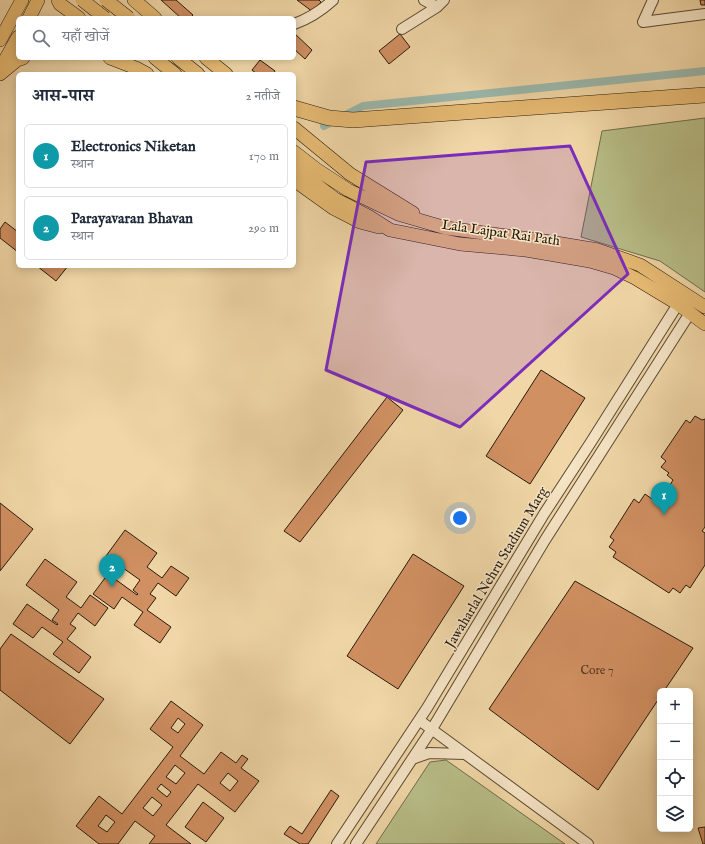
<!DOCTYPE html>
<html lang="hi">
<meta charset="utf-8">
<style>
:root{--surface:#fff;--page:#f6f6f7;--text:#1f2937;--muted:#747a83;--line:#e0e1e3;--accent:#8f2418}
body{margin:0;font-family:"IM FELL English","Noto Serif Devanagari",serif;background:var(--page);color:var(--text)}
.controls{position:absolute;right:12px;bottom:12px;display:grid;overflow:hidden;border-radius:6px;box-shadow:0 2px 10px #0003}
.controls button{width:36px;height:36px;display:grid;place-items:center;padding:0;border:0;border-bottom:1px solid var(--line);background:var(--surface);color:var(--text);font:20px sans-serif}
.you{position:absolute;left:460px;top:518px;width:14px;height:14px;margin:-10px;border:3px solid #fff;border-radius:50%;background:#1a73e8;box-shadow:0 0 0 6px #1a73e833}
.badge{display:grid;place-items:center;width:26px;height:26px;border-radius:50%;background:var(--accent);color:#fff;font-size:13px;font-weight:700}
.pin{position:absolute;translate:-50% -33px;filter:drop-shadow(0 1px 2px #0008)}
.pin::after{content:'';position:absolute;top:21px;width:14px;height:12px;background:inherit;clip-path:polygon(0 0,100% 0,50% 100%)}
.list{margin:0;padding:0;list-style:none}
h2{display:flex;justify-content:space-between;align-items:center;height:52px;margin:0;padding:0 16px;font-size:17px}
h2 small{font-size:13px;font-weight:400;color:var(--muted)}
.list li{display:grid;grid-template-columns:26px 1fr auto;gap:12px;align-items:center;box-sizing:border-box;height:64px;margin:0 8px 8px;padding:0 8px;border:1px solid var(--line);border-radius:6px}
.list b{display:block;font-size:15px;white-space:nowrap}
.list p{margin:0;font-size:13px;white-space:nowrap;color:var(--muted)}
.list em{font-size:13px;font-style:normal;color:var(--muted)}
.icon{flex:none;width:22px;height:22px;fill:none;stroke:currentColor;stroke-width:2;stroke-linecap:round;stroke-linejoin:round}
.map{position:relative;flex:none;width:705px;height:844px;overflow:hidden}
.search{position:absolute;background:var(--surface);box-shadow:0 2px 10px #0003;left:16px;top:16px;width:280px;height:44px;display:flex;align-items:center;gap:10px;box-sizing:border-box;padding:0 14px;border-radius:6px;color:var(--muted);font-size:15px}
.panel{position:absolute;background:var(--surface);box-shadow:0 2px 10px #0003;left:16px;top:72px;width:280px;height:196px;border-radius:6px}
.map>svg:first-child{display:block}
</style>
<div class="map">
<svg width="705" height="844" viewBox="0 0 705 844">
<rect width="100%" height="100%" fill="#f1d7a7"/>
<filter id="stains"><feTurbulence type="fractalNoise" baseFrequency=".005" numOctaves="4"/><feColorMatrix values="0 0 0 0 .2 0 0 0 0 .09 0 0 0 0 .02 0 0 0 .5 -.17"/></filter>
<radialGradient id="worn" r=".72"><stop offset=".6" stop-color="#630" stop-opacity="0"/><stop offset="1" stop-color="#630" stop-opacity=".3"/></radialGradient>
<path fill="#b8be88" stroke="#706c4b" d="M705,118V292L660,261L581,237L602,131Z
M446,760L565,844H376L430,762Z"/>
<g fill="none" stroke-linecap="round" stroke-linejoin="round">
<path stroke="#9bb8ad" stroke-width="8" d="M324,126L363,106L705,71"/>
</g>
<path fill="#d19062" stroke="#281b0e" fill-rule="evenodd" d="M161,0H176L193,15L190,18H181Z
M297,0H319L321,2L313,12Z
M700,0H705V5H701Z
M294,33L312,50L305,59L294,49Z
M400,34L410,47L389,64L379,51Z
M260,60L275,71L273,74H257L252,70Z
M5,222L18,232V252L0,238V229Z
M37,266H68L56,281Z
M541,370L585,398L530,484L486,456Z
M387,397L403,410L300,542L284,531Z
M695,416L702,420L705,419V527L702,531L705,533V565L690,588L686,585L680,593L673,588L669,593L613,557L616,552L609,547L614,540L610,537L634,499L639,503L645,494L652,499L653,498L659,501L664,495L673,480L667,475L669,473L661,467L666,461L661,457L686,420L690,423Z
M0,503L33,529L0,571Z
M125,530L157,553L147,567L162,578L171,566L189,578L176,596L158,583L150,594L156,598L147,610L171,627L160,643L134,625L143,612L122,597L114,609L93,594L108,574L137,595L138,594L133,590L140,580L106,556Z
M413,554L464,586L398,689L347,656Z
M45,559L77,582L66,597L81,608L90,595L108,608L95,626L78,613L70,624L76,628L67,639L91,657L79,673L53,654L63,642L42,627L33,638L13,624L27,604L57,625L58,624L52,620L59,610L26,585Z
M575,581L693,648L664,691H660V697L598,790L489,709Z
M11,634L104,699L70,744L0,690V649Z
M171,701L203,725L180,756L204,774L221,752L236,763L242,755L248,759L241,768L259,781L235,812L198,784L166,825L191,844H149L155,836L135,821L118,844H99L76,826L99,796L122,814L173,747L150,729ZM178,718L185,724L178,733L171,728ZM175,765L185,773L176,784L166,777ZM228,773L238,781L230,791L220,783ZM161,784L171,792L167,797L157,789ZM152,797L162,805L153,816L143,808ZM106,815L115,822L107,832L98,826Z
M331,790L339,796L308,844H300L284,834L290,826L302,834Z
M203,802L224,818L206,842L185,827Z
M705,827V844H703L698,828Z"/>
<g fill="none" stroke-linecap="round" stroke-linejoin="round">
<g stroke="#5a4a34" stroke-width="12">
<path id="minor" d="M424,0L437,7
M653,0L643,22L705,14
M294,24C308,19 322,10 333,0
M402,29L437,7L444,0
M419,720L588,844
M412,759L429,753L465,754
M337,844L427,708L544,514L591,442L678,304
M356,844L432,729L545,540L690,313"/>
</g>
<g stroke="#281b0e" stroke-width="14">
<path id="major" d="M58,0L60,4L79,18
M134,0L155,18
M29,18L38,0
M0,40L22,0
M110,58L136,68L147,74
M155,58L175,74
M178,58L198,74
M206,58L226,74
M0,69L18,37
M0,74L17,60L23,58
M294,128L350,174L413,213
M294,152L316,169L348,190L398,214L446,228L538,240L598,250L640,265L705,307
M294,168L335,199L368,216L390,230L460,244L526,250L590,261L614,268L635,278L678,304L705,324
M294,180L333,208L360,222L379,227"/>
</g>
<g stroke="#281b0e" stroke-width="16">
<path id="highway" d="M294,108L329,118L353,120L705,95"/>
</g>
<use href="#minor" stroke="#f6e5c6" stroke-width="10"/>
<use href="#major" stroke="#e8bc74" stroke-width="13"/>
<use href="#highway" stroke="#e8bc74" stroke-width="15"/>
<g stroke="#281b0e" stroke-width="14" stroke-linecap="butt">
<path id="major-bridge" d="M82,0L105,18
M106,0L129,18"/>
</g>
<use href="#major-bridge" stroke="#e8bc74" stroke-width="13"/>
</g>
<path fill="#7b2cbf" fill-opacity="0.2" stroke="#7b2cbf" stroke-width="3" stroke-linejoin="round" d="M570,146L628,274L460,427L326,370L366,162Z"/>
<g text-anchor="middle" stroke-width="3" stroke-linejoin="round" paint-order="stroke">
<g font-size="12" fill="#523823">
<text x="597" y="674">Core 7</text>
</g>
<g font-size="14" fill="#281b0e" stroke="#f6e5c6">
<text transform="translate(501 232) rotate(8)" y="5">Lala Lajpat Rai Path</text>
<text transform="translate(496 567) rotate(-59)" y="5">Jawaharlal Nehru Stadium Marg</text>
</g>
</g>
<rect width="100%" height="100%" filter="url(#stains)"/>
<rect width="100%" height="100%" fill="url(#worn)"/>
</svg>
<div class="controls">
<button>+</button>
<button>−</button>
<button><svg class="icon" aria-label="locate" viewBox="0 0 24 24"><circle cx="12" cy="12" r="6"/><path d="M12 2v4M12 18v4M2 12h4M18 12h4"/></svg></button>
<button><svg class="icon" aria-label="layers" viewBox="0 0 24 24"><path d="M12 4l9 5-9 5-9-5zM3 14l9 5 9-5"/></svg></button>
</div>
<div class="you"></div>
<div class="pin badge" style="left:664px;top:515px;background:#0f9aa8">1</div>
<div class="pin badge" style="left:112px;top:587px;background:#0f9aa8">2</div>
<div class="search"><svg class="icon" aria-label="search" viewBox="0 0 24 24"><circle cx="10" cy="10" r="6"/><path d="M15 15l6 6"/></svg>यहाँ खोजें</div>
<section class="panel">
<h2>आस-पास<small>2 नतीजे</small></h2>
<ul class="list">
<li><span class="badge" style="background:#0f9aa8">1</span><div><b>Electronics Niketan</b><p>स्थान</p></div><em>170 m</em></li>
<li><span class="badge" style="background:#0f9aa8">2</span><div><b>Parayavaran Bhavan</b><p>स्थान</p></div><em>290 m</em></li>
</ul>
</section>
</div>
